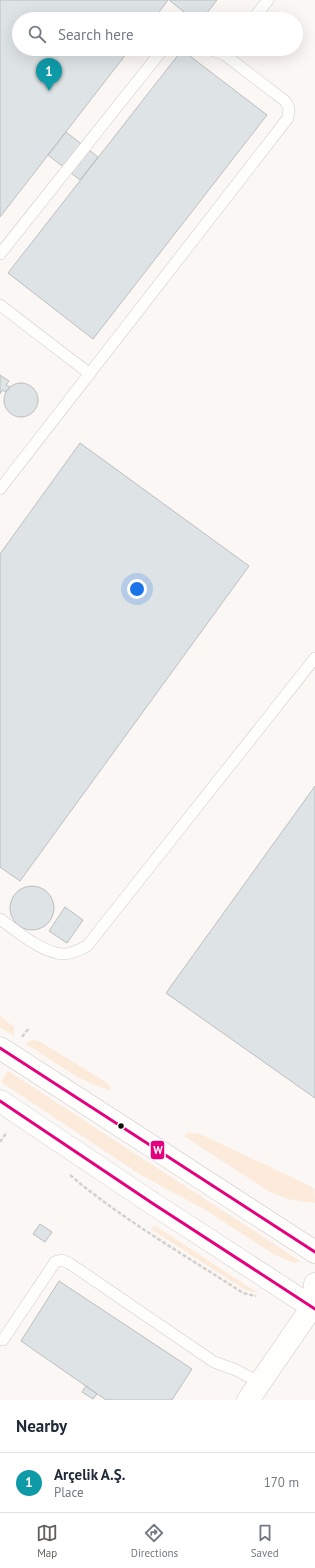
<!DOCTYPE html>
<meta charset="utf-8">
<style>
:root{--surface:#fff;--page:#f2f2f3;--text:#1f2937;--muted:#747a83;--line:#e0e1e3;--accent:#645f5b}
body{margin:0;font-family:"PT Sans",sans-serif;background:var(--page);color:var(--text)}
.you{position:absolute;left:137px;top:589px;width:14px;height:14px;margin:-10px;border:3px solid #fff;border-radius:50%;background:#1a73e8;box-shadow:0 0 0 6px #1a73e833}
.badge{display:grid;place-items:center;width:26px;height:26px;border-radius:50%;background:var(--accent);color:#fff;font-size:13px;font-weight:700}
.pin{position:absolute;translate:-50% -33px;filter:drop-shadow(0 1px 2px #0008)}
.pin::after{content:'';position:absolute;top:21px;width:14px;height:12px;background:inherit;clip-path:polygon(0 0,100% 0,50% 100%)}
.list{margin:0;padding:0;list-style:none}
h2{display:flex;justify-content:space-between;align-items:center;height:52px;margin:0;padding:0 16px;font-size:17px}
h2 small{font-size:13px;font-weight:400;color:var(--muted)}
.list li{display:grid;grid-template-columns:26px 1fr auto;gap:12px;align-items:center;box-sizing:border-box;height:60px;padding:0 16px;border-top:1px solid var(--line)}
.list b{display:block;font-size:15px;white-space:nowrap}
.list p{margin:0;font-size:13px;white-space:nowrap;color:var(--muted)}
.list em{font-size:13px;font-style:normal;color:var(--muted)}
.icon{flex:none;width:22px;height:22px;fill:none;stroke:currentColor;stroke-width:2;stroke-linecap:round;stroke-linejoin:round}
.map{position:relative;flex:none;width:315px;height:1400px;overflow:hidden}
.search{position:absolute;background:var(--surface);box-shadow:0 4px 16px #0002;left:12px;right:12px;top:12px;height:44px;display:flex;align-items:center;gap:10px;box-sizing:border-box;padding:0 14px;border-radius:22px;color:var(--muted);font-size:15px}
.sheet{height:112px;background:var(--surface)}
nav{display:flex;justify-content:space-around;align-items:center;box-sizing:border-box;height:56px;border-top:1px solid var(--line);background:var(--surface);font-size:11px;color:var(--muted)}
nav a{display:grid;justify-items:center;gap:2px}
nav .on{color:var(--accent)}
.map>svg:first-child{display:block}
</style>
<div class="map">
<svg width="315" height="1400" viewBox="0 0 315 1400">
<rect width="100%" height="100%" fill="#faf7f4"/>
<path fill="#fceada" d="M0,1016L14,1027V1036L0,1027Z
M32,1040L39,1041L104,1081L110,1086V1091L79,1078L26,1044Z
M8,1071L300,1261L295,1263L275,1255L204,1209L141,1175L1,1082Z
M188,1133L200,1134L314,1188L315,1203L288,1199L270,1192L184,1136Z
M154,1225L258,1293L245,1290L151,1229Z"/>
<path fill="#dee3e6" stroke="#bcbebf" d="M0,0H168L154,19H19V49H130L0,217Z
M169,0H217L202,19H193Z
M182,50L267,115L93,339L8,273Z
M66,132L98,157L80,180L48,155Z
M0,375L9,381L6,385L10,387L6,392L2,390L0,394Z
M4 400a17 17 0 1 1 34 0a17 17 0 1 1-34 0Z
M80,443L249,566L20,881L0,867V554Z
M315,786V1098L166,993Z
M10 908a22 22 0 1 1 44 0a22 22 0 1 1-44 0Z
M65,907L83,920L67,943L49,931Z
M40,1224L52,1232L45,1242L33,1234Z
M59,1281L192,1369L172,1400H106L21,1341Z
M86,1386L97,1394L93,1399L82,1392Z"/>
<g fill="none" stroke-linecap="round" stroke-linejoin="round">
<g stroke="#cfcbc7" stroke-width="12">
<path id="lane" d="M253,19L268,0
M0,254L163,49
M0,305L90,374
M0,489L288,118L289,108L285,101L225,55L209,49
M0,919C17,931 42,953 63,954C71,955 80,949 87,946L315,658
M3,1340L55,1262L61,1260L69,1263L214,1362L236,1370L260,1383"/>
</g>
<g stroke="#cfcbc7" stroke-width="23">
<path id="street" d="M312,1307L315,1284
M248,1400L312,1307L315,1304"/>
</g>
<g stroke="#cfcbc7" stroke-width="23">
<path id="secondary" d="M0,1048L315,1252
M0,1101L152,1203L315,1309"/>
</g>
<path stroke="#d2d1cf" stroke-width="2.5" stroke-dasharray="4 2" stroke-linecap="butt" d="M22,1037L29,1028
M0,1142L7,1132
M70,1175C123,1220 185,1255 243,1293L256,1296"/>
<use href="#lane" stroke="#fefefd" stroke-width="11"/>
<use href="#street" stroke="#fefefd" stroke-width="22"/>
<use href="#secondary" stroke="#fefefd" stroke-width="22"/>
<g stroke="#fff" stroke-width="6">
<path id="bus-1" d="M0,1048L315,1252
M0,1101L152,1203L315,1309"/>
</g>
<use href="#bus-1" stroke="#e5007d" stroke-width="3"/>
</g>
<circle fill="#130d09" stroke="#fff" stroke-width="1.5" cx="121" cy="1126" r="3.5"/>
<rect stroke="#fff" stroke-width="1.5" x="150" y="1140" width="15" height="20" rx="4" fill="#e5007d"/>
<g font-size="11" text-anchor="middle" font-weight="bold" fill="#fff">
<text x="158" y="1154">W</text>
</g>
</svg>
<div class="you"></div>
<div class="pin badge" style="left:49px;top:91px;background:#0f9aa8">1</div>
<div class="search"><svg class="icon" aria-label="search" viewBox="0 0 24 24"><circle cx="10" cy="10" r="6"/><path d="M15 15l6 6"/></svg>Search here</div>
</div>
<section class="sheet">
<h2>Nearby<small></small></h2>
<ul class="list">
<li><span class="badge" style="background:#0f9aa8">1</span><div><b>Arçelik A.Ş.</b><p>Place</p></div><em>170 m</em></li>
</ul>
</section>
<nav>
<a class="on"><svg class="icon" aria-label="map" viewBox="0 0 24 24"><path d="M3 6l6-2 6 2 6-2v14l-6 2-6-2-6 2zM9 4v14M15 6v14"/></svg>Map</a>
<a><svg class="icon" aria-label="directions" viewBox="0 0 24 24"><path d="M12 3l9 9-9 9-9-9zM9 14v-3h6M13 9l2 2-2 2"/></svg>Directions</a>
<a><svg class="icon" aria-label="saved" viewBox="0 0 24 24"><path d="M7 4h10v16l-5-4-5 4z"/></svg>Saved</a>
</nav>
